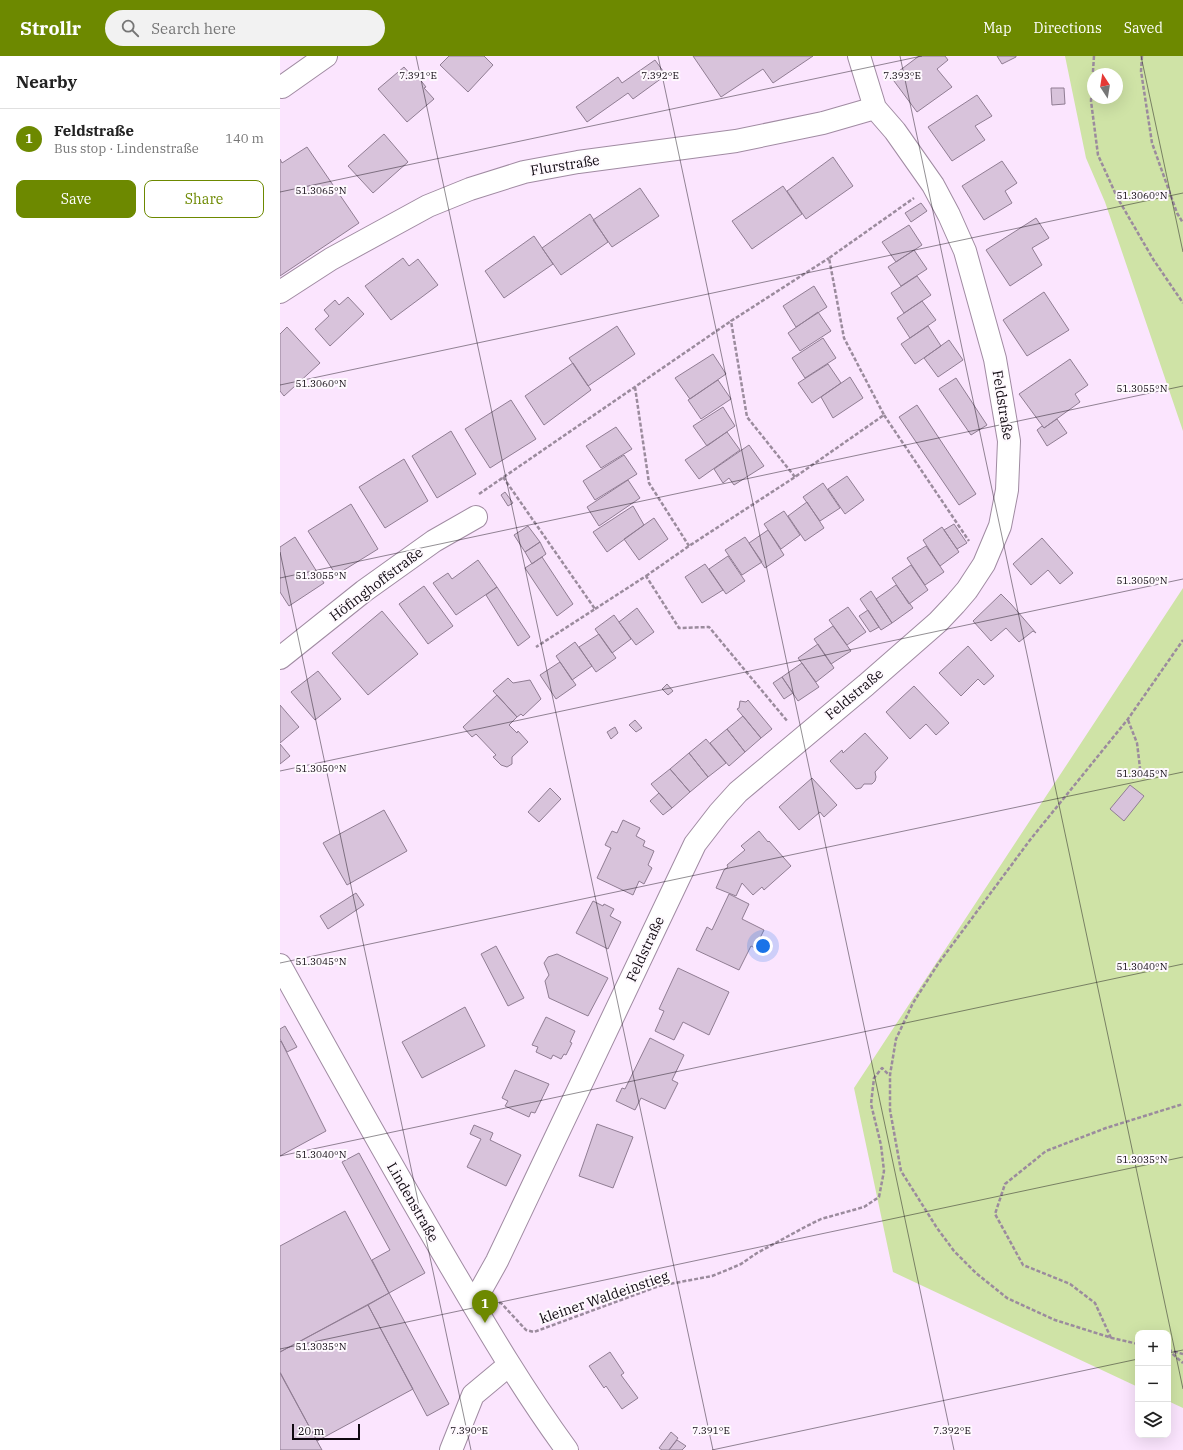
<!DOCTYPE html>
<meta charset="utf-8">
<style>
:root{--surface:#fff;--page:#f2f2f2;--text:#222;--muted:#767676;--line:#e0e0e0;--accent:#6d8900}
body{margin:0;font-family:"IBM Plex Serif",serif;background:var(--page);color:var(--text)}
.controls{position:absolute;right:12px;bottom:12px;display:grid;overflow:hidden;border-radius:8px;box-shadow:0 4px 16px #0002}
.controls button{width:36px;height:36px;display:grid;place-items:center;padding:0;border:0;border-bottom:1px solid var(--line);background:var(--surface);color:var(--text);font:20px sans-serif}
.compass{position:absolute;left:807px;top:12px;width:36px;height:36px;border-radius:50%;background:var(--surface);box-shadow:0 4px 16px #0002;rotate:348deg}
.scale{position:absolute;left:12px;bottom:10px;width:68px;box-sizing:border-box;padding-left:4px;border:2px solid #100911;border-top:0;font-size:11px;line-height:14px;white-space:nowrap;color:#100911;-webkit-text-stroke:3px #fef9fe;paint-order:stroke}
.you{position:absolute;left:483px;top:890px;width:14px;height:14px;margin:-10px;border:3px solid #fff;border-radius:50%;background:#1a73e8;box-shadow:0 0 0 6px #1a73e833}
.badge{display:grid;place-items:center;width:26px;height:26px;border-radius:50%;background:var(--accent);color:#fff;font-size:13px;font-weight:700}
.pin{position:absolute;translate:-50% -33px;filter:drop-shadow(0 1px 2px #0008)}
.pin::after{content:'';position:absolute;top:21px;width:14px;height:12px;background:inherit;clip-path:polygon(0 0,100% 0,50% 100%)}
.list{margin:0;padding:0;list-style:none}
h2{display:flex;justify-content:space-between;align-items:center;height:52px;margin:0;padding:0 16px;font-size:17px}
h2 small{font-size:13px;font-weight:400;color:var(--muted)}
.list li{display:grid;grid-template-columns:26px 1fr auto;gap:12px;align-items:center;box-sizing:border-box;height:60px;padding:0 16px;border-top:1px solid var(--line)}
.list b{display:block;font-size:15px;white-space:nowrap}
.list p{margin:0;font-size:13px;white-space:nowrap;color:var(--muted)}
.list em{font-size:13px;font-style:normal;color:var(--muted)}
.actions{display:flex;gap:8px;padding:12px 16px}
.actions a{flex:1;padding:9px 0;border:1px solid var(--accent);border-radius:8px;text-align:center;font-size:14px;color:var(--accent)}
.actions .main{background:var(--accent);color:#fff}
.icon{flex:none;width:22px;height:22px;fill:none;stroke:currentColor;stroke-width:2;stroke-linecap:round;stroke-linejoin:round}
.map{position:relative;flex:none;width:903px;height:1394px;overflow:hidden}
header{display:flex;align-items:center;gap:24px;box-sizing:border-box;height:56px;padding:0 20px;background:var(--accent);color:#fff}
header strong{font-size:19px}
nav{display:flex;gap:22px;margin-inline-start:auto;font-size:14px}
.search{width:280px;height:36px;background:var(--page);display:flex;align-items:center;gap:10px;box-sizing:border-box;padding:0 14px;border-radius:22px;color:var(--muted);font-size:15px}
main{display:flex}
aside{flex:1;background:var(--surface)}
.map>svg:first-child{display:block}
</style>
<header>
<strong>Strollr</strong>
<div class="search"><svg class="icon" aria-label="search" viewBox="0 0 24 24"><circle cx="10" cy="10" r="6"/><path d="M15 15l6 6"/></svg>Search here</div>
<nav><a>Map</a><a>Directions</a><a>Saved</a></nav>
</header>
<main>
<aside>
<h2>Nearby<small></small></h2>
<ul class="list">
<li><span class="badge">1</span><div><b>Feldstraße</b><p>Bus stop · Lindenstraße</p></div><em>140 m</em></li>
</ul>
<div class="actions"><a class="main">Save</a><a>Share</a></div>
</aside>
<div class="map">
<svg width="903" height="1394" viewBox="0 0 903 1394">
<rect width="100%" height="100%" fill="#fbe5fe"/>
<path fill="#cfe3a6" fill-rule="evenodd" d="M785,0H903V375L825,146L806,102ZM813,18H837V42H813Z
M903,532V1352L888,1345V1277H858V1331L613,1216L574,1032Z"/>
<path fill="#d8c3db" stroke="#907d93" d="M169,0H204L213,9L188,36L160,9Z
M413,0H533L493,27L483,13L441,41Z
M639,0H665L668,4L657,13L672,31L637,56L611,21Z
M717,0H736V1L722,8Z
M375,4L386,19L353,43L348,37L307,66L296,51L338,21L342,27Z
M124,11L131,19L134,16L146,31L144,32L154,43L127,66L98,33Z
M771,32H784L785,48L772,49Z
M697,39L712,60L695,70L705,84L672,105L648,71Z
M104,78L128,106L93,137L68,110Z
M27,91L79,167L0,220V103L2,107Z
M553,101L573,130L526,163L507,135Z
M722,105L737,127L725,135L732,147L704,164L682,130Z
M503,130L522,158L472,193L452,165Z
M360,132L379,160L332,191L313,164Z
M641,147L647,155L631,166L625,157Z
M310,158L328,186L281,219L262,192Z
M756,162L769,182L752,192L762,209L730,230L706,194Z
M629,169L642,189L616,206L602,186Z
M254,180L273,208L224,242L205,215Z
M634,194L647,213L621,230L608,211Z
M123,202L129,210L138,203L158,229L111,264L85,230Z
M637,220L651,239L624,257L611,237Z
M534,230L547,251L516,271L503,250Z
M764,236L789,274L747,300L723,264Z
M68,241L84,258L50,290L35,273L49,260L44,254L55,244L59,249Z
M642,245L656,264L630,282L617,262Z
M538,256L551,275L520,295L508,277Z
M337,270L355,298L308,330L289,302Z
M648,270L661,290L635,308L621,288Z
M7,271L40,307L4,340L0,335V278Z
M543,282L556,302L525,322L512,302Z
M669,284L683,304L658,321L644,302Z
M433,298L446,318L410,343L395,322Z
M790,303L808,329L795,338L800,346L764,372L739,338Z
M293,307L311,334L264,369L245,340Z
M548,308L561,327L532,347L518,327Z
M570,321L583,342L553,362L541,341Z
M676,322L707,369L691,379L659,333Z
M438,324L451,343L421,363L408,344Z
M231,344L256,383L210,412L185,373Z
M637,349L696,438L679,449L619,361Z
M443,351L455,370L427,390L413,370Z
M777,363L787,377L767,390L757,374L762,370L764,372Z
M336,371L352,393L321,412L306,390Z
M171,375L196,418L157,442L132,400Z
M447,376L460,394L419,423L405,404Z
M469,389L484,410L454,429L449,422L443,427L434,413Z
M344,399L357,418L315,444L303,425Z
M124,403L148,445L105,472L79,431Z
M567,420L584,444L565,458L548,433Z
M348,424L360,442L319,470L307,451Z
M543,427L560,452L540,465L523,441Z
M225,436L233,447L228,450L221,439Z
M527,446L544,472L525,485L508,460Z
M71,448L98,493L56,519L28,475Z
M353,450L364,469L327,496L313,476Z
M504,455L520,479L501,493L484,468Z
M374,462L388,483L359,504L344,483Z
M674,468L687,487L677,493L664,474Z
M248,470L260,486L245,496L234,479Z
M662,471L679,496L660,510L643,484Z
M488,474L504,499L485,512L469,487Z
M15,481L44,527L9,550L0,536V491Z
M465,481L482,506L462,519L445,494Z
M762,482L793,517L780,528L768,514L751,529L733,508Z
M260,486L266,498L252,508L245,496Z
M646,490L664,516L645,529L627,502Z
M448,500L465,525L446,538L429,513Z
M262,501L293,548L277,560L245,512Z
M198,504L217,531L176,559L153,527L168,517L172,523Z
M425,508L443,534L422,547L405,521Z
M631,509L648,534L629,548L612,522Z
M616,529L633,552L612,567L596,543Z
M144,530L173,570L148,588L119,548Z
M217,531L250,581L238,590L206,539Z
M591,535L612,567L601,574L580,543Z
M721,538L731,548L756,577L753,575L739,586L726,572L711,585L693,565Z
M568,551L586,576L567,589L549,564Z
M357,552L374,576L356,589L339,566Z
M588,554L599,571L590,576L579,560Z
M102,555L138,598L88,639L52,597Z
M334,559L351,583L332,597L315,573Z
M553,570L571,595L551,608L534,583Z
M319,578L336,602L316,616L299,591Z
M295,586L312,610L292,624L276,600Z
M538,588L554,612L536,626L518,602Z
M688,590L714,620L704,629L698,623L681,640L659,617Z
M280,606L296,629L276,643L260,619Z
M522,607L539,631L518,645L502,621Z
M38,615L61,643L35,664L11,636Z
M502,621L513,637L504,643L493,627Z
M228,622L233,627L250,624L261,643L243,660L241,658L237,661L213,635Z
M387,628L393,635L388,639L382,633Z
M634,630L669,667L656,679L646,668L630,683L606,656Z
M217,639L237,661L229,669L237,677L238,675L248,686L232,701V708L227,711L221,709L213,701L216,699L196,678L192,681L183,671Z
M468,644L492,673L481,682L457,653L459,652L460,645L466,646Z
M0,649L19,671L0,687Z
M463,660L481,682L465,696L447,673Z
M355,664L362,672L356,676L349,669Z
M335,671L338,677L331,683L327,676Z
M447,673L465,696L449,710L430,687Z
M585,677L608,702L595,716L596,721L595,725L592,728H584L581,732L576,733L550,705L562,694L563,697Z
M426,683L446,707L428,721L409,697Z
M0,688L10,700L0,708Z
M409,697L428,721L410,736L390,713Z
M390,713L410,736L392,752L371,728Z
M532,722L557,749L544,761L540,756L519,774L499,751Z
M850,729L864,740L844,765L830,753Z
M270,732L281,743L259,766L248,756Z
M379,737L392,752L383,759L370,745Z
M104,754L127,795L67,829L43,787Z
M343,764L360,772L356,780L365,785L363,790L374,795L368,809L372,812L364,828L359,825L353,839L317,822L331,792L325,789L332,775L337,777Z
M479,775L488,786L489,785L511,810L484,834L482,831L473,839L462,827L456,840L436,832L444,814L448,811L447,809L465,794L461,790Z
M76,837L84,849L48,873L40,860Z
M449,838L469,848L462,863L484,874L475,892L471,890L459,914L416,894L427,871L432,874Z
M313,845L323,850L324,848L334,853L330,860L341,866L328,893L296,877Z
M216,890L244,942L228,950L201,898Z
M277,898L328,922L308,960L269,942L265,925L269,919L264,907L268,901Z
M398,912L449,936L429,979L403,966L394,984L375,975L384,955L379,953Z
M185,951L205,990L142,1022L122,986Z
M266,961L295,975L290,986L292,987L286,999L284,998L281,1003L273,999L271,1003L256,996L258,991L252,989Z
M5,970L17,991L7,996L0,983V973Z
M370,982L404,999L392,1024L398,1027L385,1053L361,1042L355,1054L336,1045L342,1032L345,1033Z
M1,985L46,1075L0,1100V986Z
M235,1014L269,1028L255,1057L251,1056L249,1061L225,1050L228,1045L222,1042Z
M317,1068L353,1081L333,1132L299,1120Z
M194,1069L213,1077L210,1084L241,1099L226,1130L187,1111L201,1083L190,1078Z
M79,1097L145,1217L109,1237L92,1204L110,1194L62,1106Z
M65,1155L109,1237L0,1296V1190Z
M109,1237L169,1348L147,1360L88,1249Z
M88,1249L133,1333L37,1385L0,1316V1296Z
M330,1296L344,1317L341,1319L358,1342L342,1353L326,1330L324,1332L309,1310Z
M0,1317L37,1385L42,1394H0Z
M391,1376L398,1382L389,1394H382L379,1392Z
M397,1384L406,1390L402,1394H389Z"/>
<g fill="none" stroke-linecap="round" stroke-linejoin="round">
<g stroke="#a08ba2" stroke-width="24">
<path id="minor" d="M2,31L46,0
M0,236L51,203L148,150L190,133L244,116L298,106L456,85L543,67L595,52
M0,602L84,535L154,485L196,461
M193,1248L217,1205L415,788L439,757L458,736L586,629L658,566L675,548L687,534L704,508L720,470L727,434L729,385L715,303L685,195L669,159L653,129L615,75L595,52L579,0
M171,1394L193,1339L229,1309"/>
</g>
<g stroke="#a08ba2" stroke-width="24">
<path id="major" d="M0,909C53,1005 106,1100 161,1194C201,1262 240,1330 287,1394"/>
</g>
<path stroke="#9b8b9d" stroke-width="2.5" stroke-dasharray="4 2" stroke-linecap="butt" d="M814,0L811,45L818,99L837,141L873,203L903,247
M862,0L861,15L872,87L897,157L903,167
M355,331L369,427L409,490
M604,359L689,485
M223,421L315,553L256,591
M515,421L467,361L451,265L549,202
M199,438L451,265
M366,520L409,490L515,421L604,359L564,282L549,202L634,142
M315,553L366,520L399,572L429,571L508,666
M848,664L857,687L860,712L852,723
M219,1247H221L246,1274L254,1276L379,1230L432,1220L447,1214L461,1208L477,1197L525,1171L541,1163L584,1151L599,1141L604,1115L601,1089L591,1048L594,1022L602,1012L609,1019
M831,1282L815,1247L790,1228L743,1209L715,1158L725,1128L766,1095L826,1072L903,1048
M858,1288L832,1282L775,1264L727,1242L696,1217L674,1195L657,1172L621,1115L610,1054V1019L616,983L633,947L658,908L750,784L848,663L903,584
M888,1294L903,1307
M888,1294L903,1298"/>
<use href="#minor" stroke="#fff" stroke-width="22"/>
<use href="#major" stroke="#fff" stroke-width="22"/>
</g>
<path fill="none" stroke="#100911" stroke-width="1" stroke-opacity="0.45" d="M136,0L433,1394M378,0L674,1394M620,0L903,1333M861,0L903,196M0,136L642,0M0,329L903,137M0,496L191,1394M0,522L903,330M0,715L903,523M0,907L903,716M0,1100L903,908M0,1293L903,1101M888,1297L903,1294M432,1394L858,1303"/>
<g text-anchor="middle" stroke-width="4" stroke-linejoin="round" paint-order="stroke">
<g font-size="14" fill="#100911" stroke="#fef9fe">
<text transform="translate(285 109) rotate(-9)" y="5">Flurstraße</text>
<text transform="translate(723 349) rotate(81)" y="5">Feldstraße</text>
<text transform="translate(96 528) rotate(-37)" y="5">Höfinghoffstraße</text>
<text transform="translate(574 638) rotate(-40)" y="5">Feldstraße</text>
<text transform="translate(365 893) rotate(-65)" y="5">Feldstraße</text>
<text transform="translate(133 1146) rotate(60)" y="5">Lindenstraße</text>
<text transform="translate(324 1241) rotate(-19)" y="5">kleiner Waldeinstieg</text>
</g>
</g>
<g font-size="10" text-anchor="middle" fill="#100911" stroke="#fef9fe" stroke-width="4" stroke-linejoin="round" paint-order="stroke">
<text x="138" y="23">7.391°E</text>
<text x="380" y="23">7.392°E</text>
<text x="622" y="23">7.393°E</text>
<text x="41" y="138">51.3065°N</text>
<text x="862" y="143">51.3060°N</text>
<text x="41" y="331">51.3060°N</text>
<text x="862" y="336">51.3055°N</text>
<text x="41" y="523">51.3055°N</text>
<text x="862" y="528">51.3050°N</text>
<text x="41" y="716">51.3050°N</text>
<text x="862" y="721">51.3045°N</text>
<text x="41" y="909">51.3045°N</text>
<text x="862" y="914">51.3040°N</text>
<text x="41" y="1102">51.3040°N</text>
<text x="862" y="1107">51.3035°N</text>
<text x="41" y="1294">51.3035°N</text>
<text x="189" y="1378">7.390°E</text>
<text x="431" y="1378">7.391°E</text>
<text x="672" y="1378">7.392°E</text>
</g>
</svg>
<div class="controls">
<button>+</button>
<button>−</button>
<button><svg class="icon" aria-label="layers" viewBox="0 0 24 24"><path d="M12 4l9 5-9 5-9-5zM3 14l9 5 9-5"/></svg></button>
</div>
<svg class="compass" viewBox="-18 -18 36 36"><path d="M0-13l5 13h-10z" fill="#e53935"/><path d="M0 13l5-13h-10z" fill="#767676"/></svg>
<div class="scale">20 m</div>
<div class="you"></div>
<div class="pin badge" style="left:205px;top:1267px">1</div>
</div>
</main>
